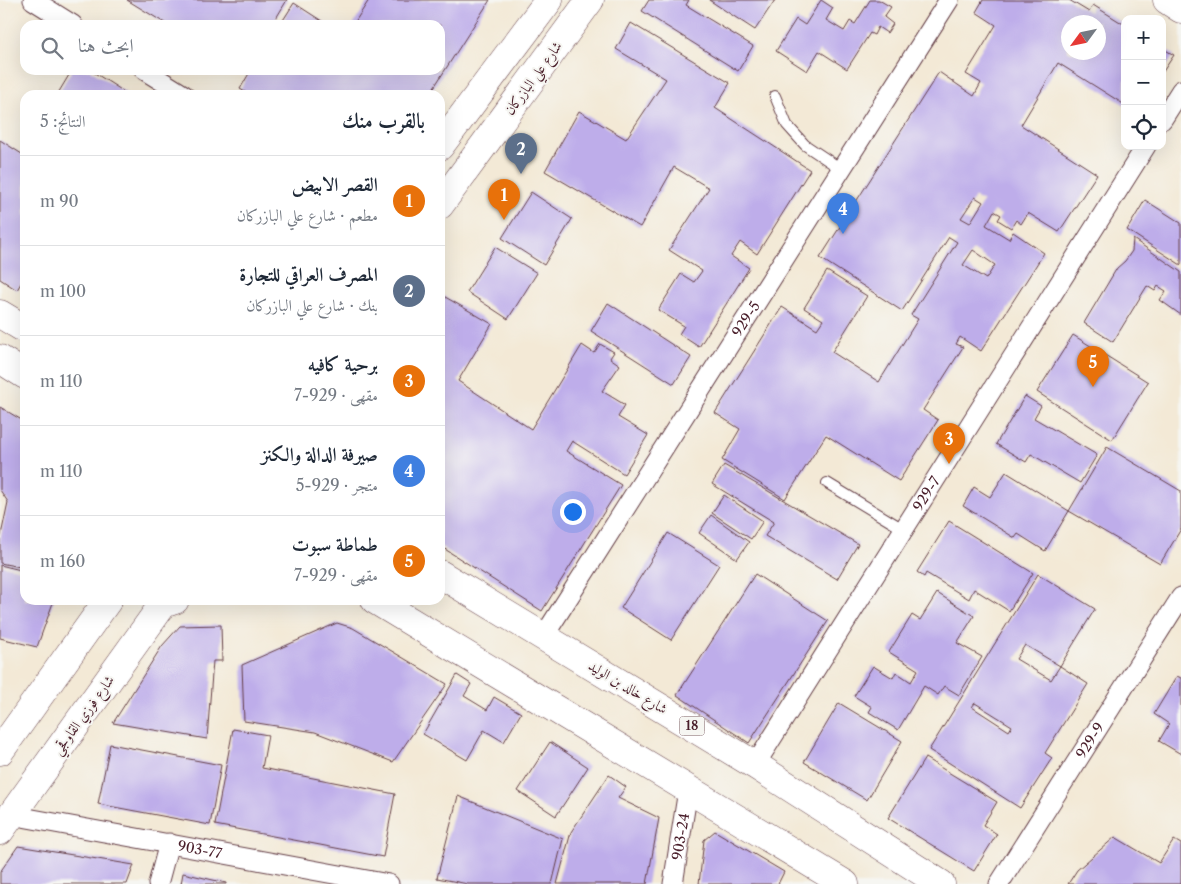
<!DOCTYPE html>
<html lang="ar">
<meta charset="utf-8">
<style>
:root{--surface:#fff;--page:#f6f6f7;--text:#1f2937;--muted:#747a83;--line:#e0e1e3;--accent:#b5179e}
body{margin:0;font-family:"Libre Caslon Text",Amiri,serif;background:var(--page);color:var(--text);direction:rtl}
.controls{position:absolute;right:15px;top:15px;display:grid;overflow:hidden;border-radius:10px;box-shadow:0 5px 20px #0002}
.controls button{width:45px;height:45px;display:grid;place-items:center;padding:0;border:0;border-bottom:1px solid var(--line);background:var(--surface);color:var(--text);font:25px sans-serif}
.compass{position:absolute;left:1061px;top:15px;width:45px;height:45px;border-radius:50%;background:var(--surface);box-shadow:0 5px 20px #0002;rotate:237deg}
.you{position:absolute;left:572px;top:511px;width:18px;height:18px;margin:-12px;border:4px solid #fff;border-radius:50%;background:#1a73e8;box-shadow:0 0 0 8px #1a73e833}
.badge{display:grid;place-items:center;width:32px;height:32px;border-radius:50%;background:var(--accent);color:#fff;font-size:16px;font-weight:700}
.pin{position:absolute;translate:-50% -41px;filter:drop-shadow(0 1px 2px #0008)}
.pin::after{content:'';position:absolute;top:26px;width:18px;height:15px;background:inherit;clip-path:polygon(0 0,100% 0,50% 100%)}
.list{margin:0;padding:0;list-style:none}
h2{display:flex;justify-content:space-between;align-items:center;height:65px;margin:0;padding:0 20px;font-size:21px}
h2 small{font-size:16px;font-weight:400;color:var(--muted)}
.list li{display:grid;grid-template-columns:32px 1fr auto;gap:15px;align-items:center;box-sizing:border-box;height:90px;padding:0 20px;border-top:1px solid var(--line)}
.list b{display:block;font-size:19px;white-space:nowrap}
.list p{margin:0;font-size:16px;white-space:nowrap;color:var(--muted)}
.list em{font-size:16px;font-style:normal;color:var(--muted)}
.icon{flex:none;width:28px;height:28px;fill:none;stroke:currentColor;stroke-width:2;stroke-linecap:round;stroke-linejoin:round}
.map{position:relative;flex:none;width:1181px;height:884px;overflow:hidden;direction:ltr}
.search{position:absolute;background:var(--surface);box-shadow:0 5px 20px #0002;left:20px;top:20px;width:425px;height:55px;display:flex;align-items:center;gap:12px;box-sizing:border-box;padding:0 18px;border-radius:15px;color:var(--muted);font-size:19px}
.panel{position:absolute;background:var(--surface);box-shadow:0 5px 20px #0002;left:20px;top:90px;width:425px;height:515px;border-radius:15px;direction:rtl}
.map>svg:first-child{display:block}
</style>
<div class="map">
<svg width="1181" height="884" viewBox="0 0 1181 884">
<rect width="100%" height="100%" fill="#f6f6f2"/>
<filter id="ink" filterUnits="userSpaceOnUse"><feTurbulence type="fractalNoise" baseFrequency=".02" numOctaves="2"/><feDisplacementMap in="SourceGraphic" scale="10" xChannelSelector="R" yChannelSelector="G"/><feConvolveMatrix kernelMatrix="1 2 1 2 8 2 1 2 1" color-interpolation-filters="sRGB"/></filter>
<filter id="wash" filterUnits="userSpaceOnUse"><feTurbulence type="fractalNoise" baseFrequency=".0096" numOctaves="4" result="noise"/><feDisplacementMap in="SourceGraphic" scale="20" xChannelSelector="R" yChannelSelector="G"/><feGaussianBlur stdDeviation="1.12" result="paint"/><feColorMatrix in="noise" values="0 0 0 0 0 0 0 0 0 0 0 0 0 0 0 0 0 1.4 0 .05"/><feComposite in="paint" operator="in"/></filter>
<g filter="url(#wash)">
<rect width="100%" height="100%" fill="#f3e9d6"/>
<g id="blocks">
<path fill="#beadea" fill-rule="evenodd" d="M127,0H287L272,25H168Z
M369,0H490L429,95H250L240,89L251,70H440V25H353Z
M649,0H689L686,5L753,46L738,71L642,11Z
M709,0H775L755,30Z
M821,0L833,8L826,20L844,31L850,21L855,24L870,0H879L891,7L884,17L893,24L887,33L878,27L874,35L870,33L847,69L819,51L807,71L776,51L796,19L805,25Z
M983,0H1069L1089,12L1093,5L1125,25V105L1058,63L1021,125L1097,174L1059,232L1028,213L1021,224L1016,220L1011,228L998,220L1001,215L994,211L986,225L1009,239L1013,232L1044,253L981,351L960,337L956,344L963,347L923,410L938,420L899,481L826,435L785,499L722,460L740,429L715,413L782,307L817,329L823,320L804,308L827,271L867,296L832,352L879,382L918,319L911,315L957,242L949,237L902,311L820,258L939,72L974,96L981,83L966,74L996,25L976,12ZM1068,22H1098V52H1068ZM975,197L983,202L970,223L961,218ZM973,250L995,265L986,279L963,265Z
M294,3L328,25H280Z
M631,23L730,83L715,108L810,170L757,254L740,242L731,256L749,268L699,347L679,334L684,326L658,310L681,274L694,282L702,271L669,250L709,188L674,167L640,227L545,171L579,111L626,139L666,79L616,49Z
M1162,48L1174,55L1162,73Z
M72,70H90L126,93L124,95H57Z
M0,140L25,156V276L17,290L0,279Z
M531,192L572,219L544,265L502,238Z
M1145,200L1181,223V265L1127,230Z
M1133,239L1181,272V315L1160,300L1166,291L1158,286L1155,291L1147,286L1113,342L1084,323L1117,268L1125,261L1132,251Z
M495,247L537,273L508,319L467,292Z
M440,294L492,324L458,381L531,429L582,345L594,353L600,344L614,352L610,358L620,365L602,391L625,405L618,417L648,435L624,474L572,441L566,451L621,485L542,611L440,546Z
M608,303L691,357L674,384L591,331Z
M1073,335L1148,382L1112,440L1037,392Z
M1025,396L1041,406L1034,418L1097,455L1080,483L1031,454L1026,462L996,444Z
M0,407L25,422V568L0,563V540L8,502L0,490Z
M1107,447L1181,491V529L1160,564L1069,511Z
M724,465L858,544L837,579L765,536L774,522L712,484Z
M1006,472L1069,511L1045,551L1018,534L1015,538L963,506L974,487L990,497Z
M724,495L763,521L751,539L712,513Z
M711,515L749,542L737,559L699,533Z
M949,521L1033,573L1009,611L974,589L969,599L926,573L924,577L917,572Z
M668,533L719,565L671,640L621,608Z
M0,565L25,571V600H54L37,647L0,638Z
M755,574L828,621L749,743L677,695Z
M1038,574L1095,609L1060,666L1025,645L1016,659L1051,680L1060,666L1088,684L1045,753L1052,758L1020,808L929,750ZM975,703L1012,726L1009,731L972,707Z
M937,593L974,616L957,643L982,657L959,695L944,686L938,695L924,686L898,730L869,712L872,707L854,696L873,666L893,678L896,672L911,682L918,670L889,652L912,615L920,620Z
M337,623L353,628L447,684L393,762L315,732L244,721L242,665Z
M221,625L222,661H213L207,739L113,723L162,646L180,626Z
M457,675L471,684L464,696L487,710L494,697L521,713L504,742L484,730L467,760L423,734Z
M1177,676L1181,678V754L1159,741L1169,724L1154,714Z
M839,703L902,741L867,800L804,762Z
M233,729L268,735L262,768L395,794L383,857L215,825Z
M550,742L588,767L556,816L518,791Z
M110,744L221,765L210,825L98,804Z
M925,758L997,802L983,825L997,834L974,871L888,818Z
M609,775L626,787L618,798L659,818L647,884H557L571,832Z
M458,796L563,839L552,884H468L437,878Z
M715,831L784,872L778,884H699L704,840Z
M1115,837L1159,863L1174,840L1181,844V884H1068L1077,870Z
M18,846L134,865L127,884H0V872Z
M183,873L226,883V884H181Z"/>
</g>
</g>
<g filter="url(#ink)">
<use href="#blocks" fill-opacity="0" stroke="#633d45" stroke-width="1"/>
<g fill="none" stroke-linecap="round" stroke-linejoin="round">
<g stroke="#633d45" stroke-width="12">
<path id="lane" d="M775,96L787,125L805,145L841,169
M827,483L903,529"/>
</g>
<g stroke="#633d45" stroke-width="21">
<g id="street">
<path d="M33,0L73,25"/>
<path d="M144,70L184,95"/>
<path d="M1162,120L1181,90"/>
<path id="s1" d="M544,636L949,0"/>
<path id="s2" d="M755,765L1146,146"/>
<path id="s3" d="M11,815L389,884"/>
<path d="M158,884L169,843"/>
<path id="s4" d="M673,884L688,790"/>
<path id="s5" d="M999,884L1181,597"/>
</g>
</g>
<g stroke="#633d45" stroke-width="29">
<path id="secondary" d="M1167,0L1181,9
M440,146L549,0
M440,205L590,0
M0,751L108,600
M0,831L166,600"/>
</g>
<g stroke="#633d45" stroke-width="29">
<path id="primary" d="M0,314L25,329
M0,359L25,375
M440,574L755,765L941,884
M375,600L845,884
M163,604L175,600"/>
</g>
<use href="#lane" stroke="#fff" stroke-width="10"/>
<use href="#street" stroke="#fff" stroke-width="19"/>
<use href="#secondary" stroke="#fff" stroke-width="28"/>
<use href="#primary" stroke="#fff" stroke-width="28"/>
</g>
</g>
<g text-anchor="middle" stroke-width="4" stroke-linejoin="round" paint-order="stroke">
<rect fill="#f6f6f2" stroke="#7e6067" stroke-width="1" x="679.5" y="716.5" width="25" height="19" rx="4"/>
<g font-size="12" font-weight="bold" fill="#4a1f2b">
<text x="692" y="730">18</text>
</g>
<g font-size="14" fill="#4a1f2b" stroke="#f6f6f2">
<text transform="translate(533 78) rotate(-54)" y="5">شارع علي البازركان</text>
<text dy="5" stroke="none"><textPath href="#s1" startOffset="376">929-5</textPath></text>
<text dy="5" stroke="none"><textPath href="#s2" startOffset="321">929-7</textPath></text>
<text transform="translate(628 687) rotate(31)" y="5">شارع خالد بن الوليد</text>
<text transform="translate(83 715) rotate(-54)" y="5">شارع فوزي القاوقجي</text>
<text dy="5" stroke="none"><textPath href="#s5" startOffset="170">929-9</textPath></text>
<text dy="5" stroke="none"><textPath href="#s4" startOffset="48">903-24</textPath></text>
<text dy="5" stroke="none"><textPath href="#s3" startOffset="192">903-77</textPath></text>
</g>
</g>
</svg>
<div class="controls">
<button>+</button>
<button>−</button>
<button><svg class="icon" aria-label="locate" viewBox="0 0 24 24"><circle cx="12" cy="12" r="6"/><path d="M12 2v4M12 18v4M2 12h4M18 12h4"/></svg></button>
</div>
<svg class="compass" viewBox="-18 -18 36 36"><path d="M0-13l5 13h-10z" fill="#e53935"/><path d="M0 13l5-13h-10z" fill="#747a83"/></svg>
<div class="you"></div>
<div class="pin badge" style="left:504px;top:220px;background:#e8710a">1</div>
<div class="pin badge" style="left:521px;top:174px;background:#5c6f8a">2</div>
<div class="pin badge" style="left:949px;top:464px;background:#e8710a">3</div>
<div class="pin badge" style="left:843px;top:234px;background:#3f7fe0">4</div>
<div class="pin badge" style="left:1093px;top:387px;background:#e8710a">5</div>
<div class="search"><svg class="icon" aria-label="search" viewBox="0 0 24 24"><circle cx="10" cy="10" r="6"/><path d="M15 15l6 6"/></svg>ابحث هنا</div>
<section class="panel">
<h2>بالقرب منك<small>النتائج: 5</small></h2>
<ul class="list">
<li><span class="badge" style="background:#e8710a">1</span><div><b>القصر الابيض</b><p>مطعم · شارع علي البازركان</p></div><em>90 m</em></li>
<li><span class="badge" style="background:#5c6f8a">2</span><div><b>المصرف العراقي للتجارة</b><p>بنك · شارع علي البازركان</p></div><em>100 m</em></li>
<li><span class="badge" style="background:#e8710a">3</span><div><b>برحية كافيه</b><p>مقهى · 929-7</p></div><em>110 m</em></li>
<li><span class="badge" style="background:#3f7fe0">4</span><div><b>صيرفة الدالة والكنز</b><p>متجر · 929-5</p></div><em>110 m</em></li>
<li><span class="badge" style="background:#e8710a">5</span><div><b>طماطة سبوت</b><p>مقهى · 929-7</p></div><em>160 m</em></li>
</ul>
</section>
</div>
